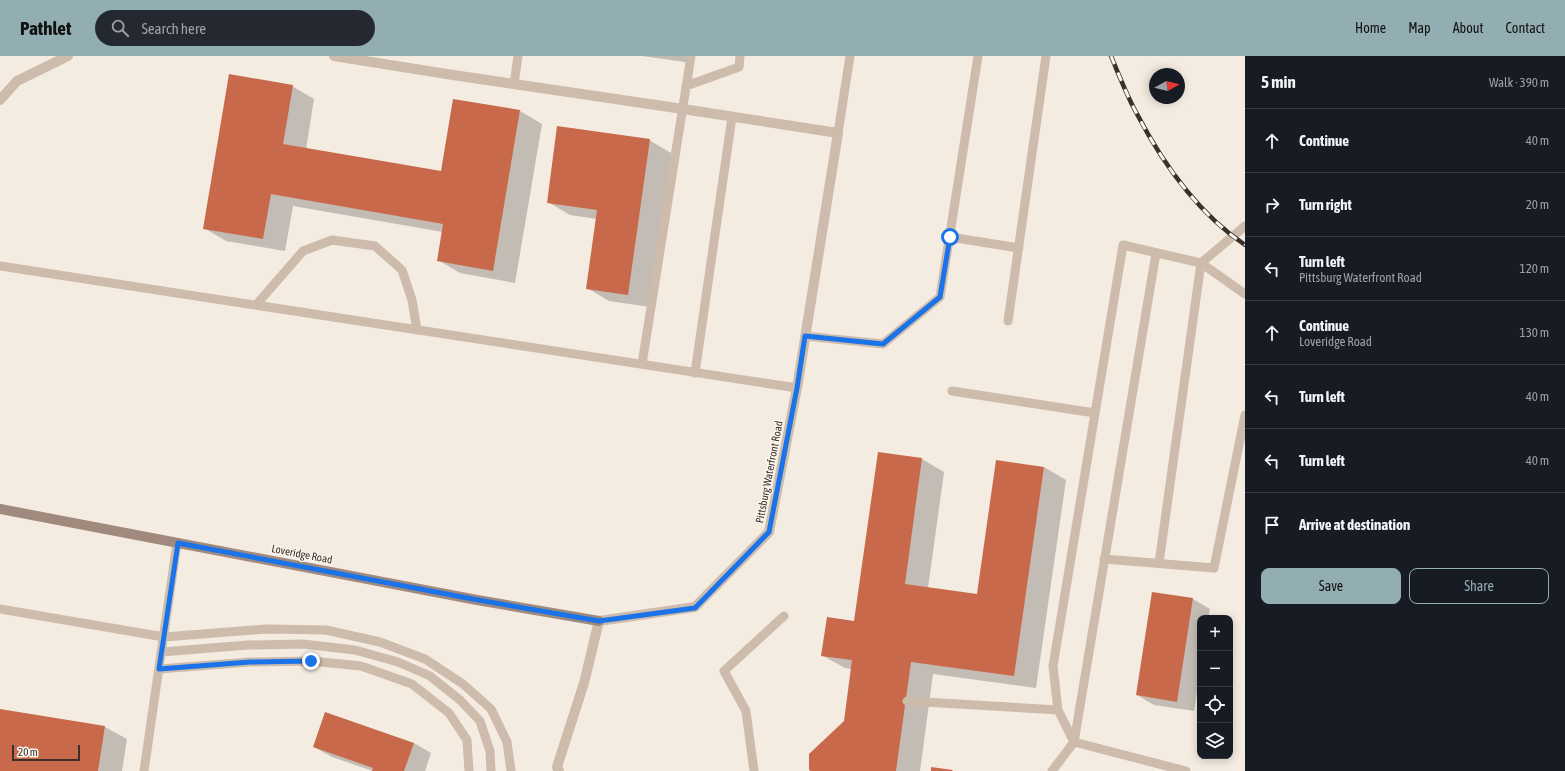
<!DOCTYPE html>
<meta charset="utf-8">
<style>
:root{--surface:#171b24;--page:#242831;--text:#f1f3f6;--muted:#9ea1a6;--line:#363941;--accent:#92aeb2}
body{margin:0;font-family:"Asap Condensed",sans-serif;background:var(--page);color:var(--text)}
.controls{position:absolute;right:12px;bottom:12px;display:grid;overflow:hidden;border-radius:8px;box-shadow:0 2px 10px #0003}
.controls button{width:36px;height:36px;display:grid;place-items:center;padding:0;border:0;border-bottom:1px solid var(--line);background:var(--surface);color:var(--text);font:20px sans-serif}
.compass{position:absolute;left:1149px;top:12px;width:36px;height:36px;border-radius:50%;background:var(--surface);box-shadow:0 2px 10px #0003;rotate:82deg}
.scale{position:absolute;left:12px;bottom:10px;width:68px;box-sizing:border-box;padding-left:4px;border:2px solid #3b302b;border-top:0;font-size:11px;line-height:14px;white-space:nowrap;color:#3b302b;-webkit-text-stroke:3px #fbf5ee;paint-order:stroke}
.stop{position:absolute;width:12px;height:12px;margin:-9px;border:3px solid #1a73e8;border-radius:50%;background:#fff}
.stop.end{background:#1a73e8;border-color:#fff;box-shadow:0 1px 4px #0008}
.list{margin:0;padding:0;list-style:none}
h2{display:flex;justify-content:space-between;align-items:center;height:52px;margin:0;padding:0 16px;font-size:17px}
h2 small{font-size:13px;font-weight:400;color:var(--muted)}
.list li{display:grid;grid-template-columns:26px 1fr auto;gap:12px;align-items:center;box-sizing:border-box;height:64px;padding:0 16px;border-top:1px solid var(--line)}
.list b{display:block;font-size:15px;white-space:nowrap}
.list p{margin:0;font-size:13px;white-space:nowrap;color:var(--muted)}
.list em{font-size:13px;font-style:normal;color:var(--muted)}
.actions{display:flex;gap:8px;padding:12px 16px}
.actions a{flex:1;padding:9px 0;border:1px solid var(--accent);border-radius:8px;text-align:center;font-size:14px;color:var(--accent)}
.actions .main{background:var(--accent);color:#111}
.icon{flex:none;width:22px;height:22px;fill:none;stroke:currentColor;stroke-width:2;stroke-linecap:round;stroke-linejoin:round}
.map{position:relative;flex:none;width:1245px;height:715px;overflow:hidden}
header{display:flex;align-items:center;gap:24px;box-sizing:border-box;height:56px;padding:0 20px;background:var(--accent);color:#111}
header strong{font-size:19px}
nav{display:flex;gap:22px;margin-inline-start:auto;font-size:14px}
.search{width:280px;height:36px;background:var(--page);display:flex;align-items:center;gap:10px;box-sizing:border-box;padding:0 14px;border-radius:22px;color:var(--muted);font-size:15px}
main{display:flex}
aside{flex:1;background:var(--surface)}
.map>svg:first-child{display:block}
</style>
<header>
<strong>Pathlet</strong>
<div class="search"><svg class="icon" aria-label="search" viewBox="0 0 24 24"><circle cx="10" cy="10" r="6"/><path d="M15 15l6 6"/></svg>Search here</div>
<nav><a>Home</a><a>Map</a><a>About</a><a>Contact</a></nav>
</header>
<main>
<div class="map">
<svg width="1245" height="715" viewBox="0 0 1245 715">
<rect width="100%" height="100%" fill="#f4ebe1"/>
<path fill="#0003" d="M642,0H693L692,7Z
M292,30L314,43L306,93L442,116L454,44L520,55L542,68L515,227L460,217L438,204L443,176L293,150L285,195L226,185L204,172Z
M649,84L671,97L650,251L609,245L587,232L597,163L570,159L548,146Z
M922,403L944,416L928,532L978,540L1044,411L1066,424L1036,632L933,618L920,715H811L845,666L852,613L845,612L823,600L855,566Z
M1193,543L1210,553L1208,562H1200V615L1194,655L1154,649L1137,639Z
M0,654L105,671L127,683L122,715H0Z
M414,687L431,697L425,715H373L332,701L314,691Z"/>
<path fill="#c8694b" d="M229,18L293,29L283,88L441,115L453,43L520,54L493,215L437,205L443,168L271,138L263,183L203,173Z
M557,70L650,83L628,239L586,233L597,154L547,147Z
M878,396L922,402L905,528L977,538L996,404L1044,411L1014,620L911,606L896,715H810L809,713V698L844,665L852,604L821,600L827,561L854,565Z
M1152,536L1193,542L1177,646L1136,639Z
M0,653L105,670L98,715H0Z
M325,656L414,687L404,715H372L373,712L313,691Z
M931,711L953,714L952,715H931Z"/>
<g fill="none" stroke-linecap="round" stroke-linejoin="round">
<path stroke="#cdbbac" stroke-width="9" d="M514,28L518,0
M686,30L739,11L740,0
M838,77L850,0
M950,181L1019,192
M0,210L797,332
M256,249L303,195L332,184L375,190L402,214L412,244L417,274
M1008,265L1046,0
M805,280L883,288L940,241L978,0
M642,308L691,0
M695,317L732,61
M952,335L1095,357
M1104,503L1214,512L1245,359
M1159,507L1201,207L1245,238
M0,553L164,581L267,573L326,574L380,586L425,603L463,628L491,653L507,686L511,715
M161,596L248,589L303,588L355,594L398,606L430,620L460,644L480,665L490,695L491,715
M159,613L250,606L311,605L361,610L412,628L449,657L467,684L469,715
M907,645L1058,654
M144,715L177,487
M754,715L746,655L724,615L784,560
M1052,715L1074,686L1156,197
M1186,715L1074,686L1058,654L1053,610L1123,189L1201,207L1245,170"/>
<path stroke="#cdbbac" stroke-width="10" d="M334,0L453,19L683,53L838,77L797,332L769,476L695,551L599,565L584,627L557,711L559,715
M0,44L17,25L68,0"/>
<path stroke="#a18a7d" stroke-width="10" d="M0,453L477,544L599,565"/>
<g stroke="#3b302b" stroke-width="4.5">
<path id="rail" d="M1111,0C1119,19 1127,40 1137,58C1163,108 1198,157 1245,189"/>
</g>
<use href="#rail" stroke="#fbf5ee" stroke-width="3" stroke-dasharray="9" stroke-linecap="butt"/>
</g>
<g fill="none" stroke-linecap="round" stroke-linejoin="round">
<path stroke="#1a73e8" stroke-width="5" d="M311,605L250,606L159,613L178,487L478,544L599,565L695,552L769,476L797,332L805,280L883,288L940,241L950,181"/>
</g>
<g text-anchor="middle" stroke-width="3" stroke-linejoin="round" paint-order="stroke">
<g font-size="11" fill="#3b302b" stroke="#fbf5ee">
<text transform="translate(769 416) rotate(-79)" y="4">Pittsburg Waterfront Road</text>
<text transform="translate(302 498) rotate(11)" y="4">Loveridge Road</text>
</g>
</g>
</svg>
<div class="controls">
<button>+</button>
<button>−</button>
<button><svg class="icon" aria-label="locate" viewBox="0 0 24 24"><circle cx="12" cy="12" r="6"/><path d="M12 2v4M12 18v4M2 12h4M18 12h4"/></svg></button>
<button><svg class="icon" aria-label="layers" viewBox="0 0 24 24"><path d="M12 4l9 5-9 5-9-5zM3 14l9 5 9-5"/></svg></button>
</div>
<svg class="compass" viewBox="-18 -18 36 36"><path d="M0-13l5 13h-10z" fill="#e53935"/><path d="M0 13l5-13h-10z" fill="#9ea1a6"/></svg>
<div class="scale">20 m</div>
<div class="stop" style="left:950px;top:181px"></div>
<div class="stop end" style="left:311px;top:605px"></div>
</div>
<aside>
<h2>5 min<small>Walk · 390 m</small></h2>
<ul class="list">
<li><svg class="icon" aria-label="ahead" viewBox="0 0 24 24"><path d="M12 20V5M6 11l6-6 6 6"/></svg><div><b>Continue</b></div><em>40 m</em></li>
<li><svg class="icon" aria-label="right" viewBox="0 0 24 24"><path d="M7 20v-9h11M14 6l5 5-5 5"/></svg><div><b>Turn right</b></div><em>20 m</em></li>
<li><svg class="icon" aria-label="left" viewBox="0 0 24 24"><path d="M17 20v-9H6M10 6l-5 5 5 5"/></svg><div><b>Turn left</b><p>Pittsburg Waterfront Road</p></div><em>120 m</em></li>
<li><svg class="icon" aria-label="ahead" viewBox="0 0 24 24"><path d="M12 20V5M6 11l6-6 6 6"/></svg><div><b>Continue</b><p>Loveridge Road</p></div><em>130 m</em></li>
<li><svg class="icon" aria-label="left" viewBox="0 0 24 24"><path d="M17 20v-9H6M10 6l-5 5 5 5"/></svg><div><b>Turn left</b></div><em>40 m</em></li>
<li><svg class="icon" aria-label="left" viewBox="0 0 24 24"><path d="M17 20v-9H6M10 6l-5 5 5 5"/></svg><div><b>Turn left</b></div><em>40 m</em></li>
<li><svg class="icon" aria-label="arrive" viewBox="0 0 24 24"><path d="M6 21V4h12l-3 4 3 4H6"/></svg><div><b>Arrive at destination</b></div></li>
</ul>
<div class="actions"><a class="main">Save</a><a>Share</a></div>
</aside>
</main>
